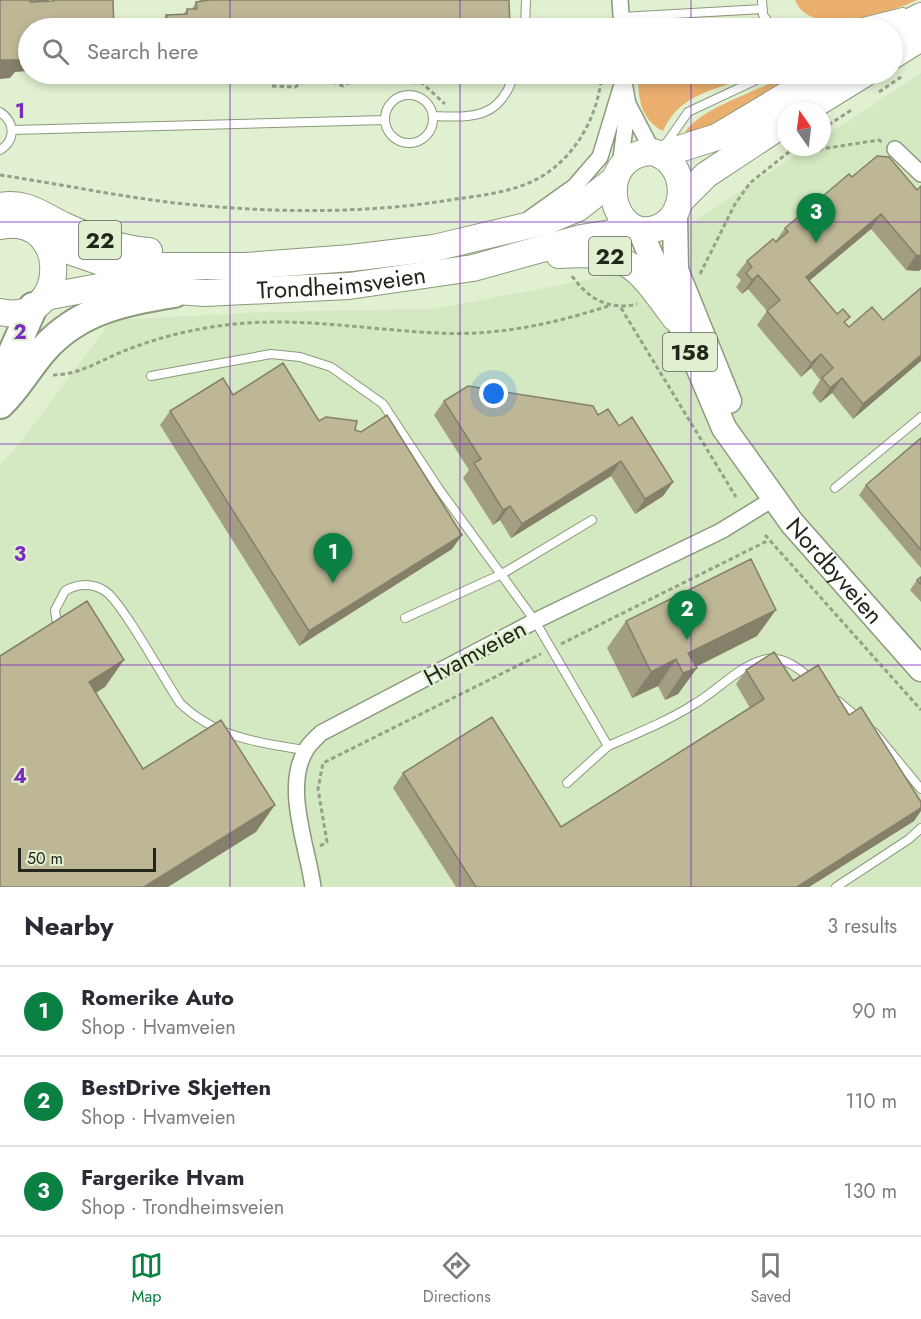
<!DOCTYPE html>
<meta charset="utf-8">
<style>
:root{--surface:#fff;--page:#f7f7f7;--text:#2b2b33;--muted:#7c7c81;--line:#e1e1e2;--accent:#0b8043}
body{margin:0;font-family:Jost,sans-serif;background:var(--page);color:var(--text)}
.compass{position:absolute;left:777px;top:102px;width:54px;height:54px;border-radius:50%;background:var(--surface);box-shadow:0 3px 9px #0003;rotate:346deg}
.scale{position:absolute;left:18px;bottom:15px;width:138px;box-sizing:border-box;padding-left:6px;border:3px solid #21271b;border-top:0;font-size:16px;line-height:21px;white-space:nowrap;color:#21271b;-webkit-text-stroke:4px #e0f0d0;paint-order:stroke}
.you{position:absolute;left:494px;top:394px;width:21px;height:21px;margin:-15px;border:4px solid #fff;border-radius:50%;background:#1a73e8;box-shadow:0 0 0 9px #1a73e833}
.badge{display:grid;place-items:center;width:39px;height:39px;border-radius:50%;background:var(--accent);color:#fff;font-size:20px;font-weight:700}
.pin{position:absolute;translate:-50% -50px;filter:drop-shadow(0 2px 3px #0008)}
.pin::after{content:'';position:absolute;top:32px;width:21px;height:18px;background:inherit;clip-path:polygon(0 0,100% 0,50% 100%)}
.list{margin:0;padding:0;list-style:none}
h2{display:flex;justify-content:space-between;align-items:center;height:78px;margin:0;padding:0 24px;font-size:26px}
h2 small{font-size:20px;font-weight:400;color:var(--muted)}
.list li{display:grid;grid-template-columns:39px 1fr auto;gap:18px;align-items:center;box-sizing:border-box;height:90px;padding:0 24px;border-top:2px solid var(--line)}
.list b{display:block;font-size:22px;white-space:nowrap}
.list p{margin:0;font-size:20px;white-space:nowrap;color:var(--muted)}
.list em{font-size:20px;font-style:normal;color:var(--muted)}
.icon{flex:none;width:33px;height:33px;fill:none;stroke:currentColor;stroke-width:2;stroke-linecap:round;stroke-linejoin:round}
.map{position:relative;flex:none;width:921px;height:887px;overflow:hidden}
.search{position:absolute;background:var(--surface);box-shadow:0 3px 9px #0003;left:18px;right:18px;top:18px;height:66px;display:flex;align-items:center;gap:15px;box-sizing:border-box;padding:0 21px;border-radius:33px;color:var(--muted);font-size:22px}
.sheet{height:348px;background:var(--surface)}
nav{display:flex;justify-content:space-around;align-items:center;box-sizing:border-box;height:84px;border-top:2px solid var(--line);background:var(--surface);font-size:16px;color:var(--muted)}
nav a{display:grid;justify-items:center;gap:3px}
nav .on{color:var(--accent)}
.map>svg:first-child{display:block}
</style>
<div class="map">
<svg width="921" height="887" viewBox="0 0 921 887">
<rect width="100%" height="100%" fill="#e0f0d0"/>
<path fill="#d4e8c1" d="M921,73V887H0V465L20,443L112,320L265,312L435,309L612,275L808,147H822V138Z"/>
<path fill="#eaaf6e" d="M795,0H917C889,13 811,40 795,0Z
M638,74H754C718,91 681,91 663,131C640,119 638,97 638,74Z
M789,74H803L720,124L683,136C695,108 763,90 789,74Z"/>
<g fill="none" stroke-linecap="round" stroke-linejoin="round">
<g stroke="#8b997c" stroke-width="10">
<path id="service" d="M762,0L763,15L773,28
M621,17L763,9
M525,28L526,0
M700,28L770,26
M792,28L847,26L903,12
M385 119a24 24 0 1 1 48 0a24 24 0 1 1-48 0Z
M0,112C15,122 16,140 0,150
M433,116C474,118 501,118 514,74
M12,130L385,120
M663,148L688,112L769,74
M151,376L271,354L300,357L331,367L383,404L439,489L535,621L608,746C638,733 668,721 696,703C718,690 741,664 767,659C784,656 801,670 812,680
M835,488L921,417
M405,618L502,574L592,520
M58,631L55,610L65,591C78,583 93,583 105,591C122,602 165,681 180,703C215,737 258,743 305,750
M838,701L858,718
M874,732L921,789
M567,783L608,746
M836,887L909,839L921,828"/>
</g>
<g stroke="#8b997c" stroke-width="18">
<path id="minor" d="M620,0L622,28
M624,82L628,104L653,152
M895,149L921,174
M620,166L628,104
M530,218L575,186L600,157L624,78
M313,887C308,848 283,787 306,750C309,744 316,738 321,733L535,621L721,531L773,499"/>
</g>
<g stroke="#8b997c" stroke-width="27">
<g id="primary">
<path d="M675,214L676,270L729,401"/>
<path id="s1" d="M640,230L724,428L792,523L921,669"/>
</g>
</g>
<g stroke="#8b997c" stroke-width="28">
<g id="trunk">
<path d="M892,31L921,16"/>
<path d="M892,56L921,38"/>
<path d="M804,111L864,74"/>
<path d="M653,152C696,165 687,235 640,230C604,220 602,153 653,152Z"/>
<path d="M660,155L717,137L822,74"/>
<path d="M682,199L706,175L786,122"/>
<path d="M0,206C27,201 41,215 65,226C91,238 119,249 149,251"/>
<path d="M0,226C72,211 70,328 0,312"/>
<path d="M46,243L101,262L150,266H245L351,258L434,248L547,221L578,208L615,179"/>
<path d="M559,255C630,251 635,264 675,318"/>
<path id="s2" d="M45,297L104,286L205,293L349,286L473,268L581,238L636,229"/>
</g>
</g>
<g stroke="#8b997c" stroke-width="32">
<path id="motorway" d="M0,381L33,307
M0,404C17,388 28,367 44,349C79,310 124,301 174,293"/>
</g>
<path stroke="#94a088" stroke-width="3" stroke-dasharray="4.5 3" stroke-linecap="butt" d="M331,74L333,82L343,86L352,81L353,74
M353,76L391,74V82L422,83L445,104
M272,86L295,87L310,78L331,77
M879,92L901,77
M822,129L853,109
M811,147L821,149L879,140L882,142
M0,175C67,185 140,201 206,206C289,213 374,213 456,199C485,195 521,191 547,173C580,150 598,113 602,74
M700,274L735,204L750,183L795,147
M572,276C588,299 610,311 637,304
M621,308L736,497
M53,375C81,375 104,358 129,349C160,337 193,329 226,325C298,316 367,330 439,333C496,336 554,324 608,306
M765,535L921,710
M561,644L769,540
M320,846L327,842L318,789L323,763L541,654"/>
<use href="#service" stroke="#fff" stroke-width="8"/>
<use href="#minor" stroke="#fff" stroke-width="15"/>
<use href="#primary" stroke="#fff" stroke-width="24"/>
<use href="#trunk" stroke="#fff" stroke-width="26"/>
<use href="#motorway" stroke="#fff" stroke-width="28"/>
</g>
<path fill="#a39d81" d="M200,0H509L510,28H157L166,15H183L187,9H192L196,2H199Z
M280,74H305L300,79L292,81L280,75Z
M852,177L917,190L921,186V269L919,271L906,270L871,229L809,281L849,327L883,320L921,288V361L853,419L832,393L820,403L812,393L820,380L811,368L801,377L757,325L767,311L748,289L742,294L736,287L741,280L736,275L747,261L775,242L785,228Z
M233,395L319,421L355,430L462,535L452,549L299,646L160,425L170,411Z
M444,401L598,415L619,426L673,482L663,496L635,514L611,476L511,538L500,520L493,525L463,478L469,470L434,415Z
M921,438V568L859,495L866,485Z
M921,577V602L910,590L917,580Z
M626,621L757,636L696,667L697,668L678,694L665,700L658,686L632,698L607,648Z
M746,670L793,681L914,821L809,887H456L393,788L403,773L561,827L750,708L736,684Z"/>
<path fill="#848069" d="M171,26H187L186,28H169Z
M23,53H28V71L15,72L10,78L0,79V60Z
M298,74H305L300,79L292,81Z
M401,74H418L416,77L399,78Z
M428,74H458L457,75L426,77Z
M881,214L871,229L796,292L806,277Z
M916,255L921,256V269L919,271L906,270Z
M758,275L748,289L742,294L752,280Z
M821,354L811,368L801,377L811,363Z
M921,355V361L853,419L863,404Z
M842,378L832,393L820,403L830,388Z
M621,461L611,476L511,538L522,524Z
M673,482L663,496L635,514L645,499Z
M510,506L500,520L493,525L503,510Z
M462,535L452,549L299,646L309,631Z
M776,610L757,636L683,673L688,653Z
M676,659L658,686L632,698L651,672Z
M124,660L105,687L70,709L89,682Z
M697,668L678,694L665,700L683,673Z
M275,805L256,832L168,887H144Z
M921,808V811L914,821L809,887H797Z"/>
<path fill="#bdb796" stroke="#848069" stroke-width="1.5" d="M0,0H30V2L53,1V0H113L114,28H28V53H23V60H0Z
M30,0H48L47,1L30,2Z
M209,0H509L510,28H188L187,26H171L166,15L187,14V9H197L196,2Z
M877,156L889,157L917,190L921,186V256L916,255L881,214L806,277L837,314L843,309L850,317L844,322L849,327L872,307L883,320L921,288V355L863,404L842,378L830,388L822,378L833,368L821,354L811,363L767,311L780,300L758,275L752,280L746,273L752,267L747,261L773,239L776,242L788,232L785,228L849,174L852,177Z
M283,363L319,421L326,417L357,421L355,430L361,432L387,415L462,535L309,631L170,411L223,378L233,395Z
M468,386L593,406L598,415L608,409L619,426L632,417L673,482L645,499L621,461L522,524L510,506L503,510L474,463L481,459L444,401Z
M921,438V550L866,485Z
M751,559L776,610L688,653L697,668L683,673L676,659L651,672L626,621Z
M921,577V584L917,580Z
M87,601L124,660L89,682L143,769L221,720L275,805L144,887H0V656Z
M774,652L793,681L818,665L849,715L861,707L921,802V808L797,887H476L403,773L492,717L561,827L764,699L746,670Z"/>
<path fill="none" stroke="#7b2cbf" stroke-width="1.5" stroke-opacity="0.55" d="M230,0V28M460,0V28M691,0V28M230,74V887M460,74V887M691,74V887M0,222H921M0,444H921M0,665H921"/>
<g text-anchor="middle" stroke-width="4.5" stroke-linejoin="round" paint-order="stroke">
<g fill="#e0f0d0" stroke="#5a6351" stroke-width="1.5">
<rect x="79" y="221" width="42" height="38" rx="4.5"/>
<rect x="589" y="237" width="42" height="38" rx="4.5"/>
<rect x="663" y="333" width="54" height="38" rx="4.5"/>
</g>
<g font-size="22" font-weight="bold" fill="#21271b">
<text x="100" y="248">22</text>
<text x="610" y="264">22</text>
<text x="690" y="360">158</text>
</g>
<g font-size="24" fill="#21271b" stroke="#e0f0d0">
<text dy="8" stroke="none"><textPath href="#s2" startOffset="298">Trondheimsveien</textPath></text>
<text dy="8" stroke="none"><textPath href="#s1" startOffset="396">Nordbyveien</textPath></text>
<text transform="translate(475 653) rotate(-28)" y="8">Hvamveien</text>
</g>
</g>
<g font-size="20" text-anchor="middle" font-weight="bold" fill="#7b2cbf" stroke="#e0f0d0" stroke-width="4.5" stroke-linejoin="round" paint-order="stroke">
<text x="20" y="118">1</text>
<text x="20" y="339">2</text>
<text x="20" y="561">3</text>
<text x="20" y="783">4</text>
</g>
</svg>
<svg class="compass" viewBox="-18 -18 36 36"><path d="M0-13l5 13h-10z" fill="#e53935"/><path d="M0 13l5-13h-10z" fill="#7c7c81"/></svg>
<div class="scale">50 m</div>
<div class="you"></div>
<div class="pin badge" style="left:333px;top:583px">1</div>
<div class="pin badge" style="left:687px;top:640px">2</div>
<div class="pin badge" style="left:816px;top:243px">3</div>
<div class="search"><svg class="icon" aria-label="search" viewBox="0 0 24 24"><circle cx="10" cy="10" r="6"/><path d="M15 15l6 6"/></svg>Search here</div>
</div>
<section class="sheet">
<h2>Nearby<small>3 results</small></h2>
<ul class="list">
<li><span class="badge">1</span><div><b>Romerike Auto</b><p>Shop · Hvamveien</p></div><em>90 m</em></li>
<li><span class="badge">2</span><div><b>BestDrive Skjetten</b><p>Shop · Hvamveien</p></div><em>110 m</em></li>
<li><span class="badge">3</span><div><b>Fargerike Hvam</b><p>Shop · Trondheimsveien</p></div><em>130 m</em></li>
</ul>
</section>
<nav>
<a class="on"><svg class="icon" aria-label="map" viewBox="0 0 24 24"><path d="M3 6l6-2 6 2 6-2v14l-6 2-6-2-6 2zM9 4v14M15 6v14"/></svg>Map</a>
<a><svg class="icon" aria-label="directions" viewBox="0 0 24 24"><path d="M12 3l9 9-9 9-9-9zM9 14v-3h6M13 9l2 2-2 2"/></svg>Directions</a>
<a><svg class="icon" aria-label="saved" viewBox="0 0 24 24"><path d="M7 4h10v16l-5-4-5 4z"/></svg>Saved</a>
</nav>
